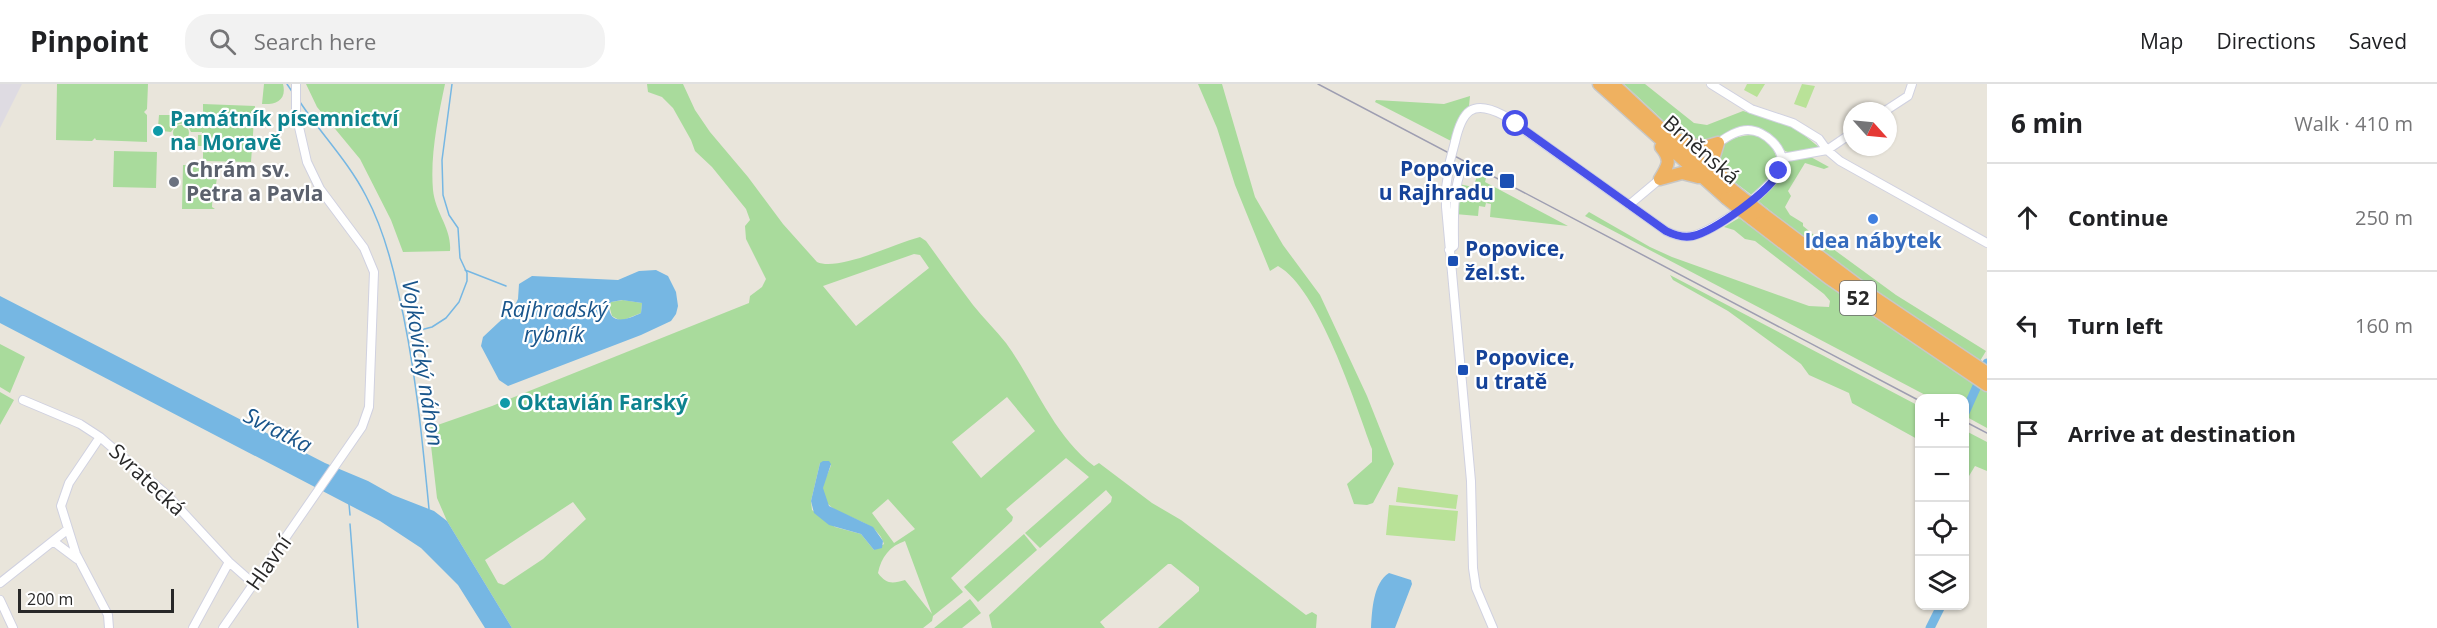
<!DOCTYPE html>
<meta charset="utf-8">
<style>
:root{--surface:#fff;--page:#f2f2f2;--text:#202124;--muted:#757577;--line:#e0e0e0}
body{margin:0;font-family:"Open Sans",sans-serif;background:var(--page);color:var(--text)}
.controls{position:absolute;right:18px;bottom:18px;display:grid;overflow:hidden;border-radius:12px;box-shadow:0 2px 4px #0004}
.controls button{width:54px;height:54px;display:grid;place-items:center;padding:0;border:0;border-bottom:2px solid var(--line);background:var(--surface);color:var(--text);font:30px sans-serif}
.compass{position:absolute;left:1843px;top:18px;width:54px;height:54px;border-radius:50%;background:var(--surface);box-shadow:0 2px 4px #0004;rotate:117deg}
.scale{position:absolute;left:18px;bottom:15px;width:156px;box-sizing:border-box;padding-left:6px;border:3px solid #282828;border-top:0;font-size:16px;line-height:21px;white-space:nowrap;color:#282828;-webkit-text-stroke:4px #fff;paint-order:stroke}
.stop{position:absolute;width:18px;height:18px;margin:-14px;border:4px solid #4850e9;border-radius:50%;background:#fff}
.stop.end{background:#4850e9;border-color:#fff;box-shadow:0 2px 6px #0008}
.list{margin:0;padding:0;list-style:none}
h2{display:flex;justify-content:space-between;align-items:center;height:78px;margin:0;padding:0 24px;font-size:26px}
h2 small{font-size:20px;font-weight:400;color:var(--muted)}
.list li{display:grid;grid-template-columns:39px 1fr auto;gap:18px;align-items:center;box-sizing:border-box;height:108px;padding:0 24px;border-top:2px solid var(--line)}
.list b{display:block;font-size:22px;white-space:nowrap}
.list em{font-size:20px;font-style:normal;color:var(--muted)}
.icon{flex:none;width:33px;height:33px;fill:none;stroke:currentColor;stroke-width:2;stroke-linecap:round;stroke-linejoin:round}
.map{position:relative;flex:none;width:1987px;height:544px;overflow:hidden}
header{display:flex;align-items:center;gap:36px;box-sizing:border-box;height:84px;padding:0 30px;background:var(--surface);border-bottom:2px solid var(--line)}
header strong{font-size:28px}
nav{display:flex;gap:33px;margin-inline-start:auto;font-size:21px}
.search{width:420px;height:54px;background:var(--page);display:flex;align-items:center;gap:15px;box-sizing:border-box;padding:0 21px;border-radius:24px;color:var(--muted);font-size:22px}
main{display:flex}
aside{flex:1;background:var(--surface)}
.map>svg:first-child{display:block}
</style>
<header>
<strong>Pinpoint</strong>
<div class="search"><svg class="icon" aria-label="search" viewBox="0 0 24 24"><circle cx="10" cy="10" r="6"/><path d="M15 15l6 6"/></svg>Search here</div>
<nav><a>Map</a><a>Directions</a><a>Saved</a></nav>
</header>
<main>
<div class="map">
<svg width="1987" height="544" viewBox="0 0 1987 544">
<rect width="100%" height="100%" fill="#e9e5db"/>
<path fill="#dedbe2" d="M0,0H22L0,44Z"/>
<path fill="#a9db9c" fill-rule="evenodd" d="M57,0H148L147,25L144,28L147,31V58L96,56L95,54L92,57L56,56Z
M264,0H283C287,16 276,21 262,20Z
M306,0H445C438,33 430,72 433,106C435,128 452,145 450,167L403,168L391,136L360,75L317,23Z
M647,0H683L695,26L710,48L748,93L783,140L817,178C838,188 896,159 920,153L926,157C942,179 957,200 973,221C983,234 996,246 1006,259C1035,299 1053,351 1094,382L1099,379L1152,419L1181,436L1306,531L1312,528L1317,531L1316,544H1158L1199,507V503L1171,480H1168L1100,538L1105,544H992L989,531L1111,418L1112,413L1106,406L1040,464L1025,449L1089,393L1066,374L1006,425L1013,433L1012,437L951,494L963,508L933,532L932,537L923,544H512L447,437L437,414L429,344L492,322L749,219L750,212L762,203L766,195L746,155L745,142L750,136L746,125L712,83L695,67L691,56L673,24L662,13L648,8ZM914,170L920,171L929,184L856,242L823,202ZM1007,313L1035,347L981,394L952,358ZM820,379L831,381C829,388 824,395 823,403C817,435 876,429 884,460L874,466L861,450L835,443L812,426L811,417ZM888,415L915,445L894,459L872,429ZM573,418L586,435L543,475L504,501L498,499L485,476ZM905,457L932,530L905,496C892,500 886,500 878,489C881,473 890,462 905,457Z
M1198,0H1222L1255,113L1283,161L1320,211L1367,312L1394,380L1373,419L1367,421L1354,420L1347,400L1372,378V365C1355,319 1319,205 1278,182L1270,187L1235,101L1217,44Z
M1624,0H1645L1694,39L1707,41L1743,27L1793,42L1820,64L1791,69L1785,67L1751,44L1709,60L1681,53Z
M1470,12L1469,22L1460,34L1453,58L1375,18L1376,16L1444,20Z
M203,20L255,22L251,78L203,77V62H198V51H202V48H191L188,42L184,39L176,41L171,48L162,47V43H158L159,31H171V34H179V31L203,34Z
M173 49a8 8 0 1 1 16 0a8 8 0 1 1-16 0Z
M1752,51C1774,55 1784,77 1771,96C1766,102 1758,107 1753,112L1720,87L1716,70C1724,56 1736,52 1752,51Z
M114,67L157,68L156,104L113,103Z
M1809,72L1829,83L1824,85L1805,79L1788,107L1791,112L1785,123L1790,131L1803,139V142L1814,151L1896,211L1986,267L1980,277L1897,223L1827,173L1757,116L1777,97L1784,81L1790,75Z
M183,81H201V90L213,89V94H217L216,100H213L212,123L215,125H182Z
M1478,90L1486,94L1485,98L1568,142L1490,133L1491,120L1486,119L1485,123L1479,122L1478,132L1455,130L1459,100L1473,103Z
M1589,128L1650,163L1672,173L1809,222L1829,223L1830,217L1824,210L1755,157L1745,155L1734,146L1724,143L1739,134L1850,215L1987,308V344L1965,332L1964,314H1931L1585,132Z
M1670,191L1919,322V356L1852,319L1849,309L1809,291L1801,280L1728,227L1673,196Z
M623,216L642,219L641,229L621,237L612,232L609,221L611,218Z
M0,260L25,273L10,309L0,303Z
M0,308L14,316L0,341Z
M1964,346L1987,358V387L1975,382L1969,392L1965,413Z
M1024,450L1037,466L978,518L964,503Z
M970,515L981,529L962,544H934Z"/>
<path fill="#b9e298" d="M1747,0H1765L1757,13L1744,6Z
M1802,0L1815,2L1806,24L1794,20Z
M1398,403L1458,411L1456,425L1396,418Z
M1389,421L1458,427L1455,457L1386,451Z"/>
<path fill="#76b7e3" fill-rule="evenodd" d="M656,186L668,192L676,208L678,222L676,230L671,237L641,251L508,302L499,296L481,262L483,253L513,225L518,215L519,200L532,192L618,196L639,187ZM622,216L642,219L641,229C628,235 609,243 609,221L611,218Z
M0,212L325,379L368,397L393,411L434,427L447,437L512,544H485L458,501L421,464L380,437L0,239Z
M823,377H829L831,380L823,404L829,422L873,443L883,457L882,464L874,466L861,450L829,441L814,429L811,417L820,379Z
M1389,489L1411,496L1412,500L1395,544H1371C1372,527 1373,499 1389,489Z"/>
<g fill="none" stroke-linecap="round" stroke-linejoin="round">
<path stroke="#76b7e3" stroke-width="1.5" d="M287,0L293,9
M300,18C321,50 348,77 366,112C382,142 391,174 398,207C415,279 422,352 429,425
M465,186L506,202
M409,249L432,243L446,234L459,218L467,197V189L460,174L458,144L449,131L443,111L442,76L452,0
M349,420L350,431
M350,440L358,544"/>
<path stroke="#76b7e3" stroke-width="9" d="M1986,281L1987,279
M1964,331L1977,302
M1930,544L1941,522"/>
<g stroke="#d0d1e0" stroke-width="10">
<path id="minor" d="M1711,0L1751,25L1793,39L1819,55L1827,66L1840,77L1987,159
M1885,27L1908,12L1912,0
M1455,58C1462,27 1472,15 1503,31L1666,147C1674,151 1683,154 1692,152C1715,147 1775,104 1781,82C1786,65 1764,46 1748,46C1737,46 1727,53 1718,59
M1782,74L1827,66L1852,49
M1450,77L1446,104V123L1471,397L1473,484L1476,504L1493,544
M1629,121L1660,95
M1449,166L1454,162C1454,140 1452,102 1463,83
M23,316L80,340L100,353L167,411L229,478L254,500
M100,353L69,399L61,422L76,470L108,531L109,544
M53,457L77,475
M0,499L67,446
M0,516L13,544
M193,544L229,478
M223,544L362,343L369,323L374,188L364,164L320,105L307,78L296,30V0"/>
</g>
<g stroke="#c7c7c7" stroke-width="15">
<path id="highway" d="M1599,0L1726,114
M1613,0L1659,43L1736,109
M1680,56L1701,64L1718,59
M1718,59L1713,75L1722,92
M1660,95C1668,82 1672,76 1661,63
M1660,95L1682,89L1698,93
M1760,128L1872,212L1987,289
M1751,134L1829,194L1987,301"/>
</g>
<use href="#minor" stroke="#fff" stroke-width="8"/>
<use href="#highway" stroke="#efb160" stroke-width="12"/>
<path stroke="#9e9eb1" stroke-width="1.5" d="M1318,0L1920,317
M1964,337L1987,349"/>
<g stroke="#d0d1e0" stroke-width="10" stroke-linecap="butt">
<path id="minor-bridge" d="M1450,77L1455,58"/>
</g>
<g stroke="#c7c7c7" stroke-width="15" stroke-linecap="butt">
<path id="highway-bridge" d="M1736,109L1760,128
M1726,114L1751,134"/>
</g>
<use href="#minor-bridge" stroke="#fff" stroke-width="8"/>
<use href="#highway-bridge" stroke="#efb160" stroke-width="12"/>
</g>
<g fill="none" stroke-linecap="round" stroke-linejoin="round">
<path stroke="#4850e9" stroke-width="8" d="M1516,40L1666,147C1674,151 1684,154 1693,152C1714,147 1771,107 1779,87"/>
</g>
<g fill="#0f9aa8" stroke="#fff" stroke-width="2">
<circle cx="158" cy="47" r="6"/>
<circle cx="505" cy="319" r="6"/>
</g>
<g fill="#1a4fb4" stroke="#fff" stroke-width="2">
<rect x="1499" y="89" width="16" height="16" rx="3"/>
<rect x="1447" y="171" width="12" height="12" rx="3"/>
<rect x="1457" y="280" width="12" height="12" rx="3"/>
</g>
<circle fill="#6b7280" stroke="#fff" stroke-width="2" cx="174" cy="98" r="6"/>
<circle fill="#3f7fe0" stroke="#fff" stroke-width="2" cx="1873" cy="135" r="6"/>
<g text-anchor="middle" stroke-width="4.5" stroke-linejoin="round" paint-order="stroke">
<rect fill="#fff" stroke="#686868" stroke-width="1.5" x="1840" y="197" width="36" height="34" rx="4.5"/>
<g font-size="20" font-weight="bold" fill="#282828">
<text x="1858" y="221">52</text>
</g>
<g font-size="21" font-weight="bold" fill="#0d838f" stroke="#fff" text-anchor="start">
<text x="170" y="42">Památník písemnictví<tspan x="170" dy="24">na Moravě</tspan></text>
<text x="517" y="326">Oktavián Farský</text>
</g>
<g font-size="21" fill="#282828" stroke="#fff">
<text transform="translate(1701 66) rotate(41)" y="7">Brněnská</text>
<text transform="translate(147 396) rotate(43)" y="7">Svratecká</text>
<text transform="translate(269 479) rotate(-55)" y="7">Hlavní</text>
</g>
<g font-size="21" font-weight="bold" fill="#164399" stroke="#fff" text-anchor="start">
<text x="1494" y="92" text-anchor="end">Popovice<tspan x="1494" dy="24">u Rajhradu</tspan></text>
<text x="1465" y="172">Popovice,<tspan x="1465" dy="24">žel.st.</tspan></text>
<text x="1475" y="281">Popovice,<tspan x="1475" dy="24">u tratě</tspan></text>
</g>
<g font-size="21" font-weight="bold" fill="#5b616d" stroke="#fff" text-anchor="start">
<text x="186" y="93">Chrám sv.<tspan x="186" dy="24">Petra a Pavla</tspan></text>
</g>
<g font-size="21" font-weight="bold" fill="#366cbe" stroke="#fff">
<text x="1873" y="164">Idea nábytek</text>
</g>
<g font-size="22" font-style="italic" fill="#19558b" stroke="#fff">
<text x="554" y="233">Rajhradský<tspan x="554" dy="25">rybník</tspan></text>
<text transform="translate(423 279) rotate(81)" y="8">Vojkovický náhon</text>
<text transform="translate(278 346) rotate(27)" y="8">Svratka</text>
</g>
</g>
</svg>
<div class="controls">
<button>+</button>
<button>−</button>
<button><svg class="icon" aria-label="locate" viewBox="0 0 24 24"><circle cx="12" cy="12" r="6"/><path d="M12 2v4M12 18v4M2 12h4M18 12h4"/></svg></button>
<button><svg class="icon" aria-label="layers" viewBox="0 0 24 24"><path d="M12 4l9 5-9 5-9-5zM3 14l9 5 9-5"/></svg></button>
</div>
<svg class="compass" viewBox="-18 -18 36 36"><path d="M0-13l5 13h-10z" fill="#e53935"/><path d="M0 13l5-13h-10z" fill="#757577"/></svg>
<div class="scale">200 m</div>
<div class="stop" style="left:1516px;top:40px"></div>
<div class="stop end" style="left:1779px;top:87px"></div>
</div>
<aside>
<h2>6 min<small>Walk · 410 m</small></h2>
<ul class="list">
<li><svg class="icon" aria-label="ahead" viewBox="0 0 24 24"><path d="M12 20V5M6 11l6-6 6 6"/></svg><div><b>Continue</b></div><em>250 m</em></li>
<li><svg class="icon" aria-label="left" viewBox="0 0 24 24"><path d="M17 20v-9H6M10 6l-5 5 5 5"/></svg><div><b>Turn left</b></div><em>160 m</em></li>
<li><svg class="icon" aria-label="arrive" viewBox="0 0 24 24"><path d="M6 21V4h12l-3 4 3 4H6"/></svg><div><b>Arrive at destination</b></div></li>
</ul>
</aside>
</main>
